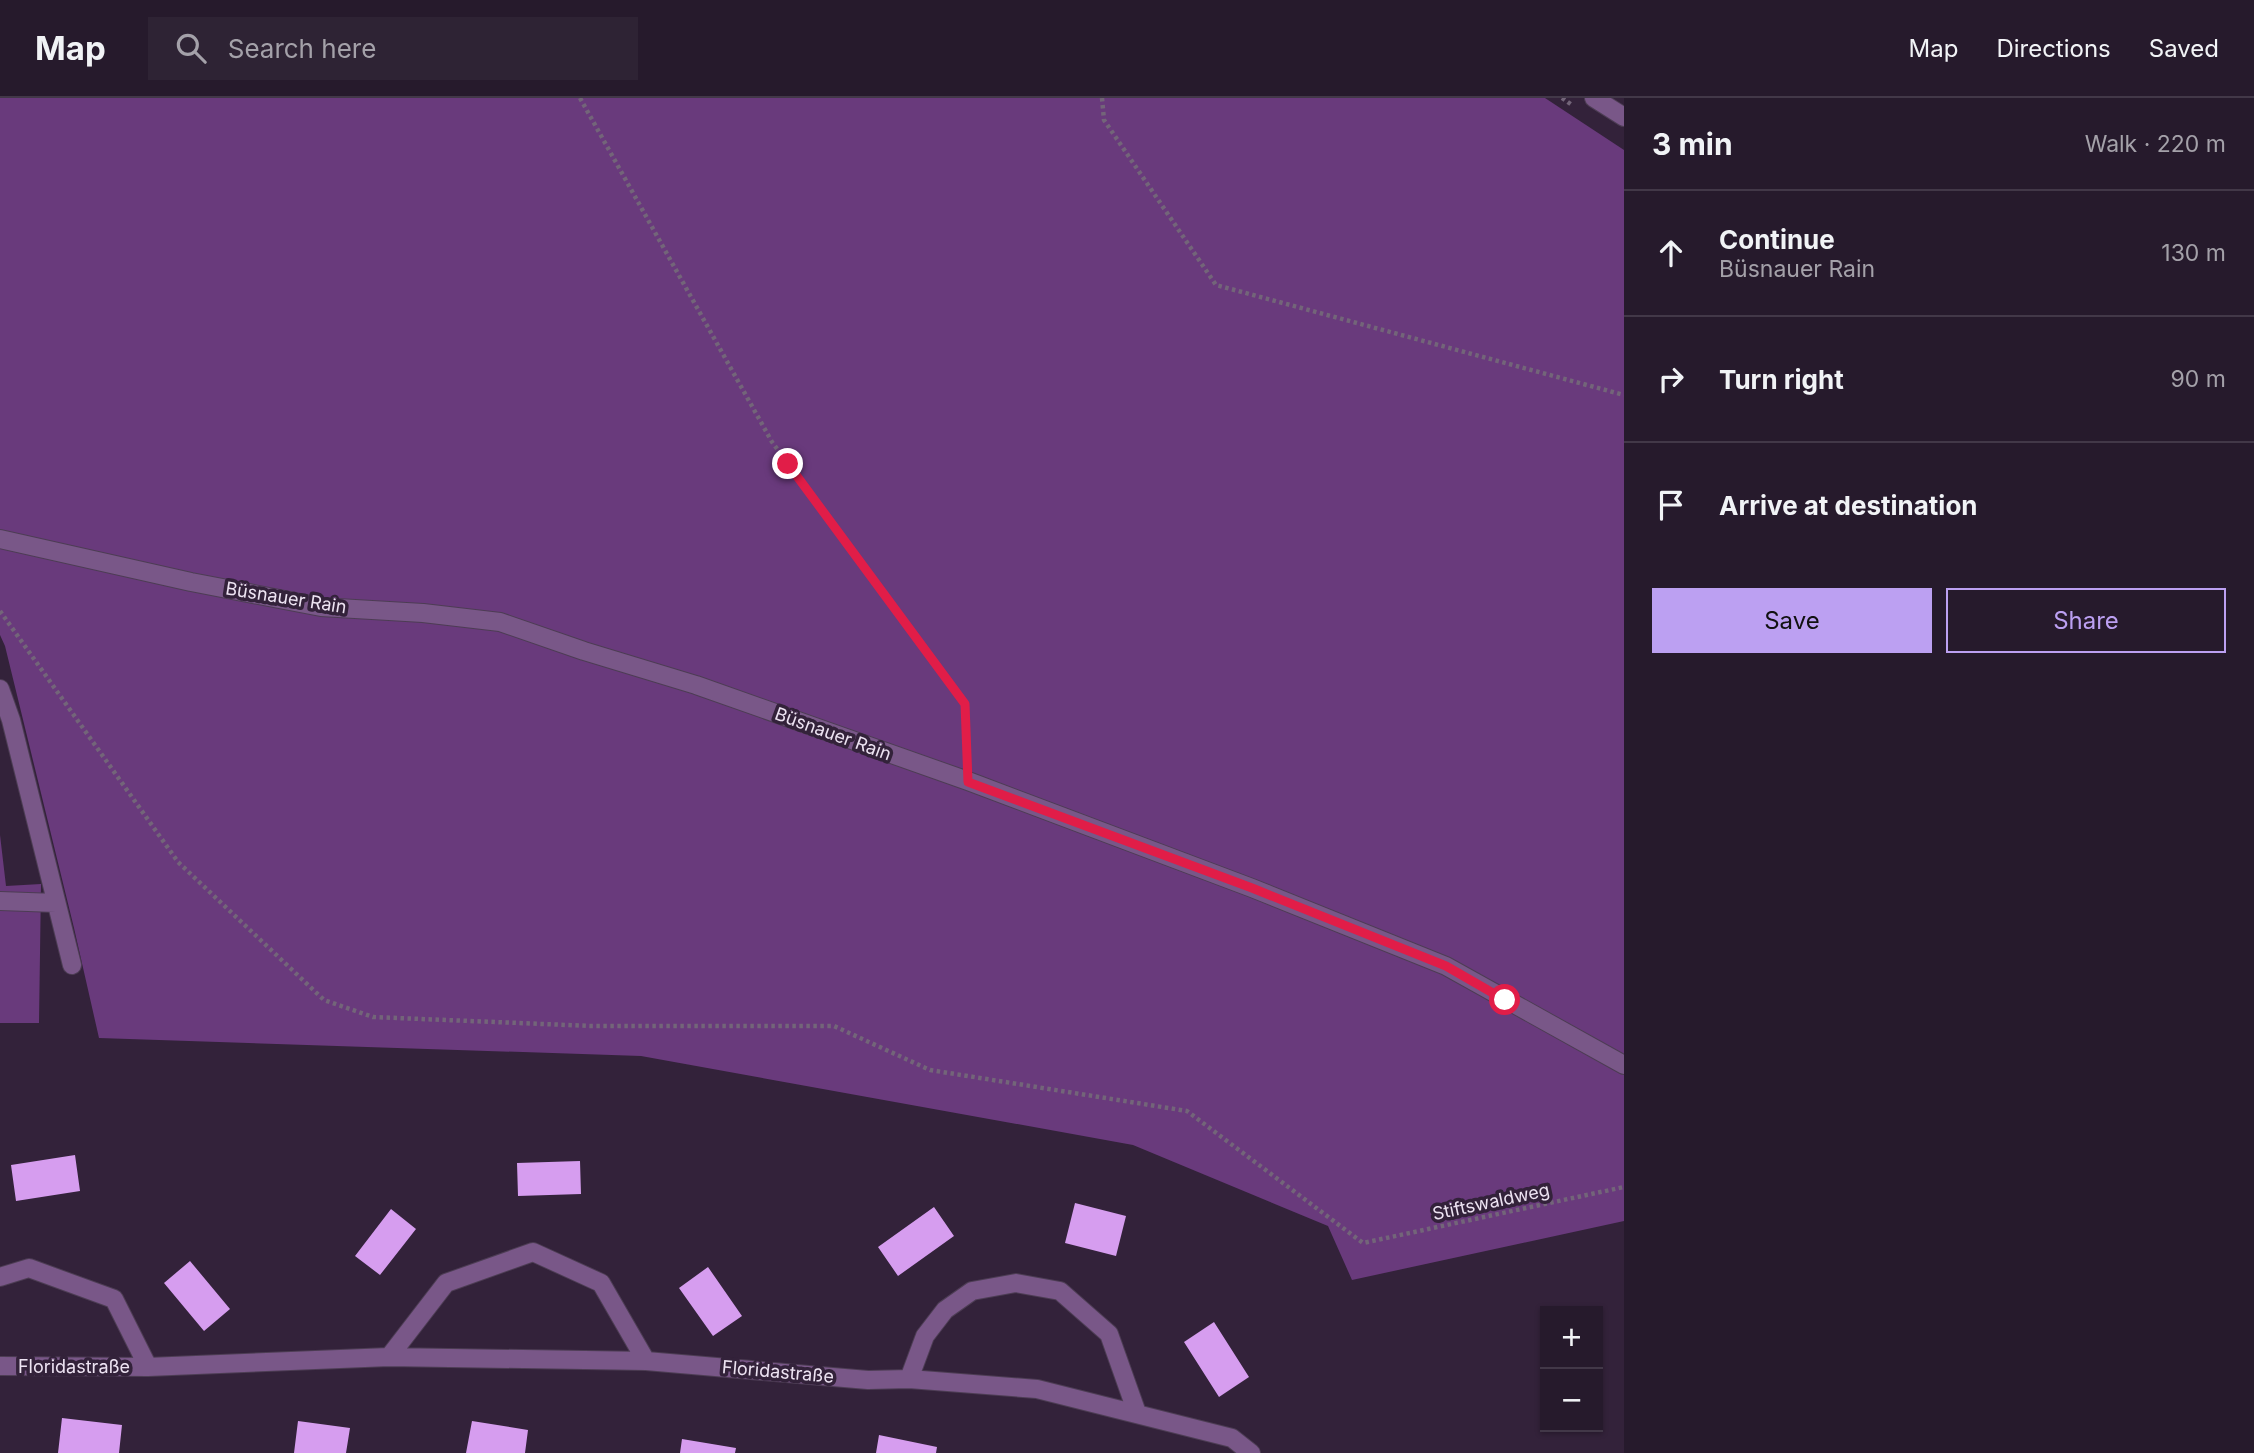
<!DOCTYPE html>
<meta charset="utf-8">
<style>
:root{--surface:#261a2c;--page:#2e2334;--text:#f1f3f6;--muted:#a4a1a9;--line:#423848;--accent:#bca0f2}
body{margin:0;font-family:Inter,sans-serif;background:var(--page);color:var(--text)}
.controls{position:absolute;right:21px;bottom:21px;display:grid;overflow:hidden;border-radius:0px;box-shadow:0 2px 5px #0004}
.controls button{width:63px;height:63px;display:grid;place-items:center;padding:0;border:0;border-bottom:2px solid var(--line);background:var(--surface);color:var(--text);font:35px sans-serif}
.stop{position:absolute;width:21px;height:21px;margin:-16px;border:5px solid #e11d48;border-radius:50%;background:#fff}
.stop.end{background:#e11d48;border-color:#fff;box-shadow:0 2px 7px #0008}
.list{margin:0;padding:0;list-style:none}
h2{display:flex;justify-content:space-between;align-items:center;height:91px;margin:0;padding:0 28px;font-size:30px}
h2 small{font-size:23px;font-weight:400;color:var(--muted)}
.list li{display:grid;grid-template-columns:46px 1fr auto;gap:21px;align-items:center;box-sizing:border-box;height:126px;padding:0 28px;border-top:2px solid var(--line)}
.list b{display:block;font-size:26px;white-space:nowrap}
.list p{margin:0;font-size:23px;white-space:nowrap;color:var(--muted)}
.list em{font-size:23px;font-style:normal;color:var(--muted)}
.actions{display:flex;gap:14px;padding:21px 28px}
.actions a{flex:1;padding:16px 0;border:2px solid var(--accent);border-radius:0px;text-align:center;font-size:24px;color:var(--accent)}
.actions .main{background:var(--accent);color:#111}
.icon{flex:none;width:38px;height:38px;fill:none;stroke:currentColor;stroke-width:2;stroke-linecap:round;stroke-linejoin:round}
.map{position:relative;flex:none;width:1624px;height:1355px;overflow:hidden}
header{display:flex;align-items:center;gap:42px;box-sizing:border-box;height:98px;padding:0 35px;background:var(--surface);border-bottom:2px solid var(--line)}
header strong{font-size:33px}
nav{display:flex;gap:38px;margin-inline-start:auto;font-size:24px}
.search{width:490px;height:63px;background:var(--page);display:flex;align-items:center;gap:18px;box-sizing:border-box;padding:0 24px;border-radius:0px;color:var(--muted);font-size:26px}
main{display:flex}
aside{flex:1;background:var(--surface)}
.map>svg:first-child{display:block}
</style>
<header>
<strong>Map</strong>
<div class="search"><svg class="icon" aria-label="search" viewBox="0 0 24 24"><circle cx="10" cy="10" r="6"/><path d="M15 15l6 6"/></svg>Search here</div>
<nav><a>Map</a><a>Directions</a><a>Saved</a></nav>
</header>
<main>
<div class="map">
<svg width="1624" height="1355" viewBox="0 0 1624 1355">
<rect width="100%" height="100%" fill="#33223a"/>
<path fill="#693a7c" d="M0,0H1545L1624,52V1123L1352,1182L1328,1128L1133,1047L641,958L99,940L74,830L5,548L0,537Z
M0,737L6,788L41,786L39,925H0Z"/>
<path fill="#d69def" d="M75,1057L80,1093L16,1103L11,1067Z
M580,1063L581,1096L518,1098L517,1065Z
M1075,1105L1126,1118L1116,1158L1065,1145Z
M934,1109L954,1138L898,1178L878,1149Z
M391,1111L416,1131L380,1177L355,1158Z
M190,1163L230,1211L204,1233L164,1185Z
M708,1169L742,1218L713,1238L679,1190Z
M1214,1224L1249,1279L1219,1299L1184,1244Z
M62,1320L122,1327L119,1355H58Z
M298,1323L350,1330L346,1355H294Z
M472,1323L528,1332L525,1355H466Z
M879,1337L937,1349L936,1355H876Z
M682,1341L736,1350L735,1355H680Z"/>
<g fill="none" stroke-linecap="round" stroke-linejoin="round">
<g stroke="#4d3d54" stroke-width="20">
<path id="minor" d="M1594,0L1624,19
M0,441L191,484L321,509L423,515L500,524L584,553L696,587L968,683L1252,790L1446,868L1624,967
M0,591L11,622L72,867
M0,803L56,805
M0,1179L29,1170L114,1201L148,1269
M389,1259L446,1185L533,1154L601,1185L646,1263
M0,1268L148,1269L389,1259L646,1263L868,1282L909,1281L1037,1291L1232,1340L1251,1355
M909,1281L925,1238L945,1212L972,1193L1016,1185L1060,1193L1109,1236L1137,1315"/>
</g>
<path stroke="#736579" stroke-width="4.5" stroke-dasharray="3.5 3.5" stroke-linecap="butt" d="M580,0L772,344L965,605L967,658
M1102,0L1104,22L1216,187L1624,297
M1562,0L1572,7
M0,513L178,764L324,902L373,919L592,928H834L930,972L1187,1013L1363,1145L1624,1089"/>
<use href="#minor" stroke="#795788" stroke-width="18"/>
</g>
<g fill="none" stroke-linecap="round" stroke-linejoin="round">
<path stroke="#e11d48" stroke-width="9" d="M788,366L965,606L968,684L1252,790L1446,868L1505,902"/>
</g>
<g text-anchor="middle" stroke-width="7" stroke-linejoin="round" paint-order="stroke">
<g font-size="18" fill="#ede3f2" stroke="#33223a">
<text transform="translate(286 500) rotate(9)" y="6">Büsnauer Rain</text>
<text transform="translate(833 636) rotate(20)" y="6">Büsnauer Rain</text>
<text transform="translate(1491 1104) rotate(-12)" y="6">Stiftswaldweg</text>
<text x="74" y="1275">Floridastraße</text>
<text transform="translate(778 1274) rotate(5)" y="6">Floridastraße</text>
</g>
</g>
</svg>
<div class="controls">
<button>+</button>
<button>−</button>
</div>
<div class="stop" style="left:1505px;top:902px"></div>
<div class="stop end" style="left:788px;top:366px"></div>
</div>
<aside>
<h2>3 min<small>Walk · 220 m</small></h2>
<ul class="list">
<li><svg class="icon" aria-label="ahead" viewBox="0 0 24 24"><path d="M12 20V5M6 11l6-6 6 6"/></svg><div><b>Continue</b><p>Büsnauer Rain</p></div><em>130 m</em></li>
<li><svg class="icon" aria-label="right" viewBox="0 0 24 24"><path d="M7 20v-9h11M14 6l5 5-5 5"/></svg><div><b>Turn right</b></div><em>90 m</em></li>
<li><svg class="icon" aria-label="arrive" viewBox="0 0 24 24"><path d="M6 21V4h12l-3 4 3 4H6"/></svg><div><b>Arrive at destination</b></div></li>
</ul>
<div class="actions"><a class="main">Save</a><a>Share</a></div>
</aside>
</main>
